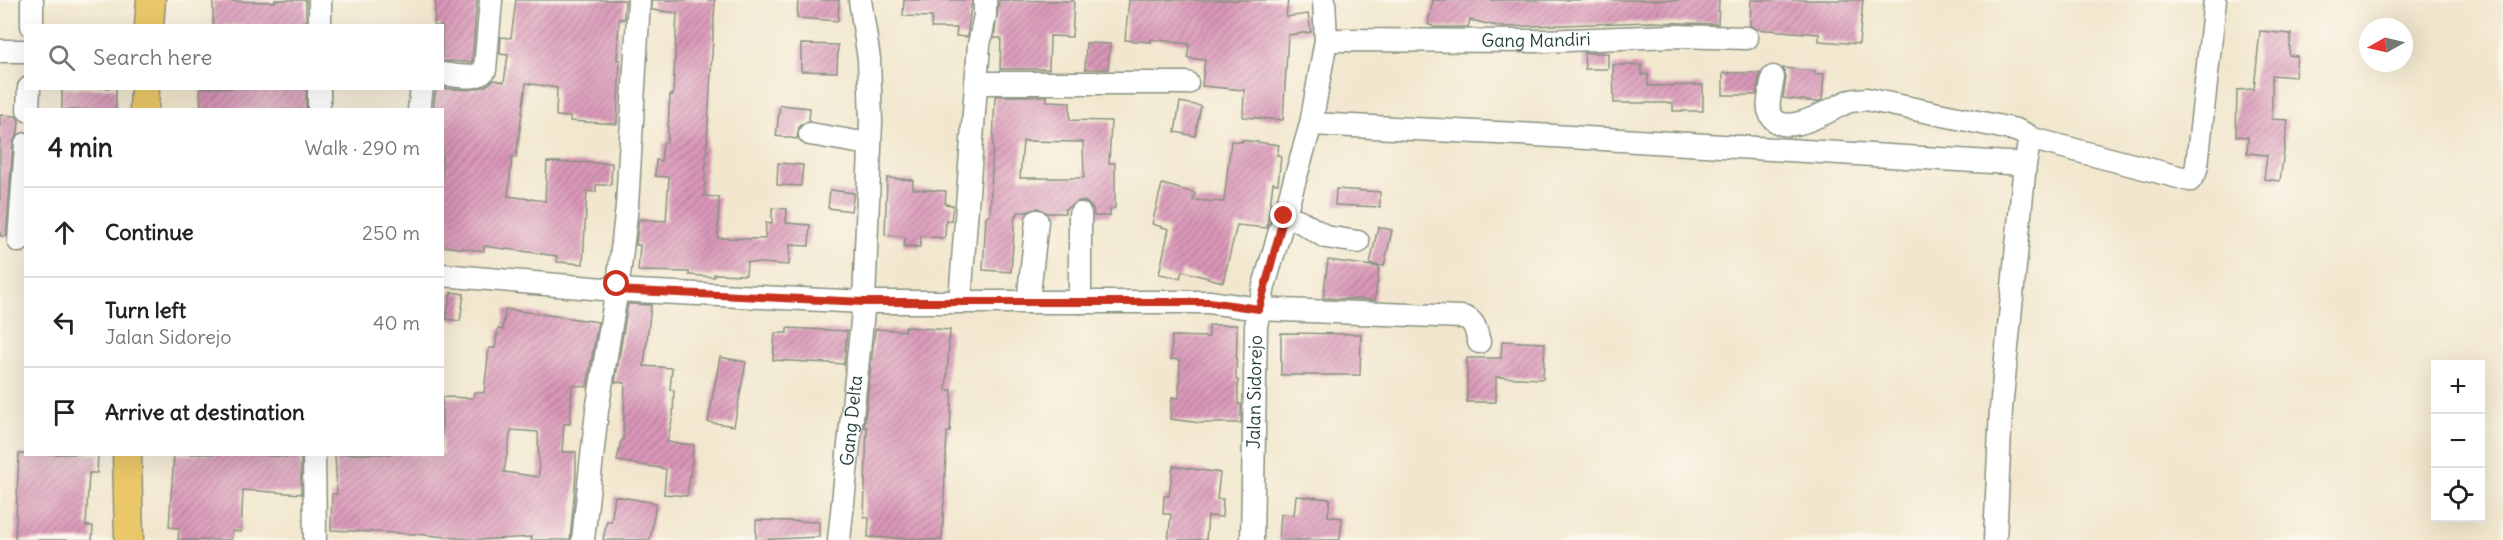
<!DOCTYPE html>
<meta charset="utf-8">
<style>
:root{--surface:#fff;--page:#f2f2f2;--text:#222;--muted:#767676;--line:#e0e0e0}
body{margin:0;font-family:Delius,sans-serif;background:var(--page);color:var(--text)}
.controls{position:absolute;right:18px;bottom:18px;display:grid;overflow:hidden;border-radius:0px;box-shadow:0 6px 24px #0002}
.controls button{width:54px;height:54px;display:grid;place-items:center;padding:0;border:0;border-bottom:2px solid var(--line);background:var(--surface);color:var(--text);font:30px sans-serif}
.compass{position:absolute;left:2359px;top:18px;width:54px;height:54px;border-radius:50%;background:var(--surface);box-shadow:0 6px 24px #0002;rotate:262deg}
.stop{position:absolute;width:18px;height:18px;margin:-14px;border:4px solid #c8321e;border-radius:50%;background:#fff}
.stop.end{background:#c8321e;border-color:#fff;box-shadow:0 2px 6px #0008}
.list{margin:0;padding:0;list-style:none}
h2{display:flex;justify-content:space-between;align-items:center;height:78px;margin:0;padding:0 24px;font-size:26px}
h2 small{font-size:20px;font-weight:400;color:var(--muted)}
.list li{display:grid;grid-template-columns:39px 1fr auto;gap:18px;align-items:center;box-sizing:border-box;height:90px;padding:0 24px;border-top:2px solid var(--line)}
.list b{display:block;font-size:22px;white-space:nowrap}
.list p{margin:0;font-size:20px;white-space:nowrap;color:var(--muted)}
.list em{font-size:20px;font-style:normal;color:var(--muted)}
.icon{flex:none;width:33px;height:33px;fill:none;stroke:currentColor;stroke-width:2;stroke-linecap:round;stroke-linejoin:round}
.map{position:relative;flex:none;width:2503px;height:540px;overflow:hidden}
.search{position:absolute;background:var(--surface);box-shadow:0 6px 24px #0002;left:24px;top:24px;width:420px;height:66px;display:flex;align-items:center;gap:15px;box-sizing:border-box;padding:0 21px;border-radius:0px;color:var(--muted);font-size:22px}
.panel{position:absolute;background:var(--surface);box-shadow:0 6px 24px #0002;left:24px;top:108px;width:420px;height:348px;border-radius:0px}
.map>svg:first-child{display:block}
</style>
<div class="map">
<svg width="2503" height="540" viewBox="0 0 2503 540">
<defs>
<pattern id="building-hatch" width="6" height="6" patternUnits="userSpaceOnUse" patternTransform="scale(1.5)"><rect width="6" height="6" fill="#da97b8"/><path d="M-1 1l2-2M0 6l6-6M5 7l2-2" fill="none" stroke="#b07c96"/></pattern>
</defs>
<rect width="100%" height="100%" fill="#fbf7ec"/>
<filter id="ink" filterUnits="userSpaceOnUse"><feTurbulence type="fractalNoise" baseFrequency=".0167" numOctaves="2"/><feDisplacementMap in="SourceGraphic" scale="12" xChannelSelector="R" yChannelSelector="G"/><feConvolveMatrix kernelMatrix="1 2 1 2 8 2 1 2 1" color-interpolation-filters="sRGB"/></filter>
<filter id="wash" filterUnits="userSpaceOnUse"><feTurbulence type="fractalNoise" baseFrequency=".008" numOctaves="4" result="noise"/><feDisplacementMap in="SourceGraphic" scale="24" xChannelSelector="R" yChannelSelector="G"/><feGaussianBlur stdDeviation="1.35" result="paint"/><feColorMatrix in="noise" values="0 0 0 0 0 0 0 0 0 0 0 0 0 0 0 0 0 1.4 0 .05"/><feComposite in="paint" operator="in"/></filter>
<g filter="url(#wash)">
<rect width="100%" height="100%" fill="#f2e7ce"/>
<g id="blocks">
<path fill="url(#building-hatch)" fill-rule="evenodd" d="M275,0H306V26L213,25V1L275,2Z
M436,0H477L472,62L442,61V26H434Z
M516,0H625L624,19H619L617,60H620L617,124L570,121V117L556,116L557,88L526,83L516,158L512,157L508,196L545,201L547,162L612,163L611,185H596V192L587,191L583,264L557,262V256L484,246V251L442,246V110H433L436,88L471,90L486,86L494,80L504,82L508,55L500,54L501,37L511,38Z
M652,0H715L704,196L719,197L718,238L765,239L766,223L772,224V208L787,209L786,223L810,225L809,246L790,245L789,265L747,262L746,275L714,274V277L689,275V272L638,271L640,245H636L639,219L666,221L669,177L655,176L656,160L661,161L663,143H667L670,95H673L677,13L652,10Z
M798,0H839L838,21L797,18Z
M904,0H972L967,37L956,36L957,28H931L932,17L903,16Z
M999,0L1074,1L1072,37L1050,36L1049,69H1000L1001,38H994Z
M1129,0H1288L1286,17L1308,14L1311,32L1288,35L1283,120L1243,117L1244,90L1202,86L1205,60L1188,58L1189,44L1151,39V42L1125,40Z
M1433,0H1719L1718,24L1650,22L1502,27L1470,20L1468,27H1434L1428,24Z
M1751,0H1863L1859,44L1819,41V34L1756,29L1750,25Z
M2260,31L2291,34L2289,55L2297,56L2295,77L2272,75V119L2288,120L2280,181L2264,179L2267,155L2247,153L2248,137L2236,136L2237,90L2254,89Z
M1086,43L1110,44L1108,69H1085Z
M801,44L838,45L837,72L801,71Z
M1584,53H1608V69H1585Z
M1613,65H1641L1642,75L1648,74V86L1703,85V111H1673V103H1614Z
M1783,68L1815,71V74H1824L1822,100L1817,102L1783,98L1786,78Z
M1723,73H1760L1756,95H1723Z
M62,88H116V110H62Z
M200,88H306V110H201Z
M995,96H1047V101L1070,102V120L1111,121L1109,163H1115V208L1110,209V216H1094L1093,209L1086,202L1079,201L1065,209V213H1047L1038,208L1027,212H1018V215H1015L1011,272L983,270L986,216H990ZM1023,141L1083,142L1084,178H1020Z
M1180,102L1201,106L1195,136L1175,132Z
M780,105L810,108L809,121L799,126L797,139L776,136Z
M0,115L16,116L19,120L18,133L13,143L6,236H0Z
M1242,140L1279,145L1277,155L1281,156L1278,184L1273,183L1267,228L1237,225L1223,282L1182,271L1180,278L1159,274L1169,229L1152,224L1162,184L1195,193L1193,200L1224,202L1231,141L1242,142Z
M778,163L803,165L801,186L777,185Z
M887,178L913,180V189L946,191L945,204L953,205L951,221L946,220L945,238L921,236L920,247L904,246L905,237L885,235Z
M1336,189L1380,192V207L1335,205Z
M830,190L854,193L851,211L828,208Z
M1378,227L1392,230L1384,266L1370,264Z
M1328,260L1379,267L1375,300L1323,298Z
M451,292L464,294L460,321L446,319Z
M628,304L651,305L644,366L672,368L670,390H674L673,416L667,442L694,445L687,496L664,494L666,469L617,461L621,441H623L625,383L615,382Z
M505,309L598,322L587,387L572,385L570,424H564L562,452H576V475L570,540H531L532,537L477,540L416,534L331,530L332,494H337L335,454H442V397L473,398L474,392L484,393L489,348H495L498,329L503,330ZM511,430L538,432L539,477L504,472Z
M1209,325H1237L1236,380H1238V404H1241V423H1201L1170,419L1172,397L1179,398L1180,360L1171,359L1172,336L1209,337Z
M905,327L950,330L946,390H952L950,432H947L942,540L868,537L869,518L864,517L867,427H864L875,329L905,331Z
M787,328L847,331L844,364L773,360L775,333H787Z
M1281,333L1361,334L1360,375H1281Z
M1502,341L1545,343L1543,379L1496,377V402H1467V358H1501Z
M720,357L746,362L734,426L708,422Z
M19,454H98L97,473H89L86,526H93L92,540H15Z
M174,454H244L301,458V494L243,490L241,532L232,531L231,540H178L179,528L169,527Z
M1173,466L1220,473L1217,499H1223L1222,517L1208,516L1206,540H1168L1171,514H1163L1164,496H1169Z
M615,496L656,503L650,540H603L607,521L611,522Z
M1296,496L1330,499L1328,516L1342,518L1340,540H1279L1281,514L1294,515Z
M756,520L819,522V537L756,540Z"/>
</g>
</g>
<g filter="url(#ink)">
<use href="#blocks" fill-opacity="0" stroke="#889281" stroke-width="1.5"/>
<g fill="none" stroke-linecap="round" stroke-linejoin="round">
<g stroke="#889281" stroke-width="25">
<g id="minor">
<path d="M320,0V26"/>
<path d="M32,26V0"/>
<path id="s1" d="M1326,40L1542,41L1673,36L1747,38"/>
<path d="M0,51H26"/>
<path d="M442,74C456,75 475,81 485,70L491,0"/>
<path d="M1773,77C1772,86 1767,101 1769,110C1778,144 1831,109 1847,102C1853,100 1860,100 1866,99L2016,130L2027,135L2029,144L2025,164L2001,409L1995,540"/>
<path d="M976,83H1187"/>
<path d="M28,110L29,88"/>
<path d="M319,110V88"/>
<path d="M419,110L422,88"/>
<path d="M1311,124L1536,135L2025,164"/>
<path d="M810,134L869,144"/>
<path d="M2029,138L2190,180L2195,173L2197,165L2215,0"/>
<path d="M1284,216L1298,220L1326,237L1358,242"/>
<path d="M19,241L26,144"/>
<path d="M442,275L615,290L864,302H1209L1259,309L1462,317C1475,319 1476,331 1479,342"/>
<path d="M960,301L979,45L985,15V0"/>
<path d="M1028,302L1037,221"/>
<path d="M1080,302V214"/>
<path d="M314,454L315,540"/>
<path d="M583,540L597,411L619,276L627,206L639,0"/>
<path id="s2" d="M839,540L864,302L871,122L869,59L860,0"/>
<path id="s3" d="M1252,540L1256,326L1264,286L1311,124L1326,40L1324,0"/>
</g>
</g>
<g stroke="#889281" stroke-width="31">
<path id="major" d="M149,26L151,0
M144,110L145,88
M127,454L129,540"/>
</g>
<use href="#minor" stroke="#fff" stroke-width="22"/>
<use href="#major" stroke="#eac769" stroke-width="28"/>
</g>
</g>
<g fill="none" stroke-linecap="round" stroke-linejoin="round" filter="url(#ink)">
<path stroke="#c8321e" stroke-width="8" d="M617,284L615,290L864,302H1209L1259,309L1284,216"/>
</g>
<g text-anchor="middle" stroke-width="4.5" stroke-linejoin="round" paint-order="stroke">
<g font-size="18" fill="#1f3d34" stroke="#fbf7ec">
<text dy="6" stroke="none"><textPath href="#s1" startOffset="210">Gang Mandiri</textPath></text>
<text dy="6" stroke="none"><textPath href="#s3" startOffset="148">Jalan Sidorejo</textPath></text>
<text dy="6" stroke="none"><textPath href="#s2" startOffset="120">Gang Delta</textPath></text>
</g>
</g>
</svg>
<div class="controls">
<button>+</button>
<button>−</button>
<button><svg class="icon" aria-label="locate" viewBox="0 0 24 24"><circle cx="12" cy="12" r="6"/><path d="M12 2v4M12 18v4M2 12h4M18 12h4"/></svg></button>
</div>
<svg class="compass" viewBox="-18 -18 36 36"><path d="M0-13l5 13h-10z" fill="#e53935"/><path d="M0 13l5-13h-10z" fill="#767676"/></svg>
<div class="stop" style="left:617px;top:284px"></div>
<div class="stop end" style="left:1284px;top:216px"></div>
<div class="search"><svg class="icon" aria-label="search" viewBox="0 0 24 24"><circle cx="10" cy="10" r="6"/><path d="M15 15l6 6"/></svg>Search here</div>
<section class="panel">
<h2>4 min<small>Walk · 290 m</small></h2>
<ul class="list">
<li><svg class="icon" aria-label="ahead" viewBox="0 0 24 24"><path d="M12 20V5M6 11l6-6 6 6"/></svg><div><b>Continue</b></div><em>250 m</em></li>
<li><svg class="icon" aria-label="left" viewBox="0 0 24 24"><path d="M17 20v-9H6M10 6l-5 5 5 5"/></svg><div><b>Turn left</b><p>Jalan Sidorejo</p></div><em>40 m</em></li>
<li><svg class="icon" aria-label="arrive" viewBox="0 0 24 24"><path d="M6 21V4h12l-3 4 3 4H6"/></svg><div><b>Arrive at destination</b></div></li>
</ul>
</section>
</div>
